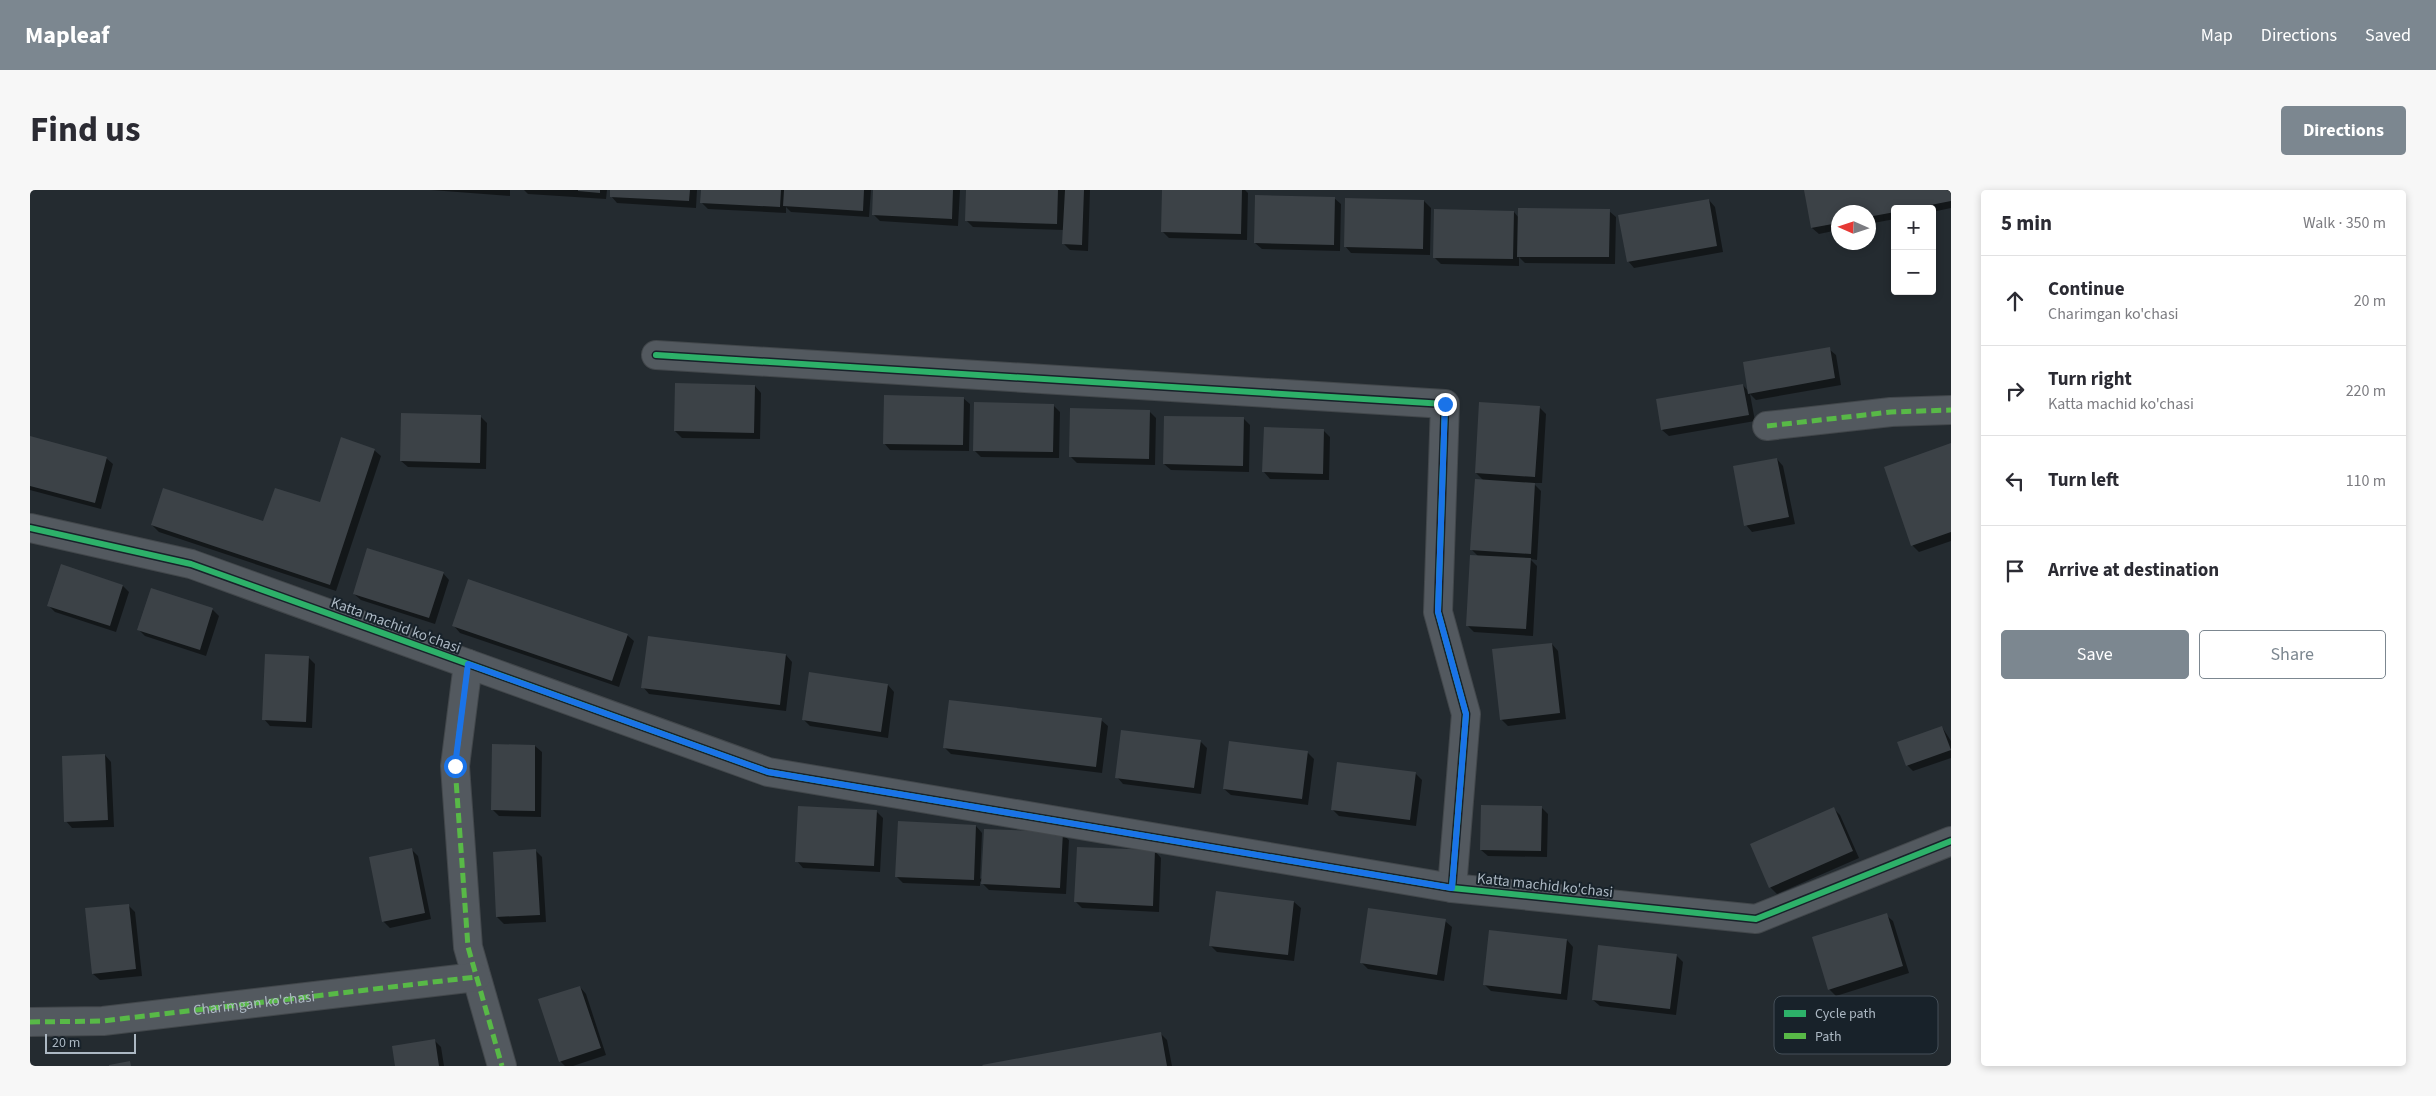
<!DOCTYPE html>
<meta charset="utf-8">
<style>
:root{--surface:#fff;--page:#f7f7f7;--text:#2b2b33;--muted:#7c7c81;--line:#e1e1e2;--accent:#7c8790}
body{margin:0;font-family:"Source Sans 3",sans-serif;background:var(--page);color:var(--text)}
.controls{position:absolute;right:15px;top:15px;display:grid;overflow:hidden;border-radius:5px;box-shadow:0 2px 8px #0003}
.controls button{width:45px;height:45px;display:grid;place-items:center;padding:0;border:0;border-bottom:1px solid var(--line);background:var(--surface);color:var(--text);font:25px sans-serif}
.compass{position:absolute;left:1801px;top:15px;width:45px;height:45px;border-radius:50%;background:var(--surface);box-shadow:0 2px 8px #0003;rotate:273deg}
.scale{position:absolute;left:15px;bottom:12px;width:91px;box-sizing:border-box;padding-left:5px;border:2px solid #acb8c3;border-top:0;font-size:14px;line-height:18px;white-space:nowrap;color:#acb8c3;-webkit-text-stroke:4px #18222a;paint-order:stroke}
.stop{position:absolute;width:15px;height:15px;margin:-11px;border:4px solid #1a73e8;border-radius:50%;background:#fff}
.stop.end{background:#1a73e8;border-color:#fff;box-shadow:0 1px 5px #0008}
.list{margin:0;padding:0;list-style:none}
h2{display:flex;justify-content:space-between;align-items:center;height:65px;margin:0;padding:0 20px;font-size:21px}
h2 small{font-size:16px;font-weight:400;color:var(--muted)}
.list li{display:grid;grid-template-columns:32px 1fr auto;gap:15px;align-items:center;box-sizing:border-box;height:90px;padding:0 20px;border-top:1px solid var(--line)}
.list b{display:block;font-size:19px;white-space:nowrap}
.list p{margin:0;font-size:16px;white-space:nowrap;color:var(--muted)}
.list em{font-size:16px;font-style:normal;color:var(--muted)}
.actions{display:flex;gap:10px;padding:15px 20px}
.actions a{flex:1;padding:11px 0;border:1px solid var(--accent);border-radius:5px;text-align:center;font-size:18px;color:var(--accent)}
.actions .main{background:var(--accent);color:#fff}
.icon{flex:none;width:28px;height:28px;fill:none;stroke:currentColor;stroke-width:2;stroke-linecap:round;stroke-linejoin:round}
.map{position:relative;flex:none;width:1921px;height:876px;overflow:hidden;border-radius:5px}
header{display:flex;align-items:center;gap:30px;box-sizing:border-box;height:70px;padding:0 25px;background:var(--accent);color:#fff}
header strong{font-size:24px}
nav{display:flex;gap:28px;margin-inline-start:auto;font-size:18px}
.intro{display:flex;align-items:center;justify-content:space-between;box-sizing:border-box;height:120px;padding:0 30px}
h1{margin:0;font-size:35px}
.button{padding:12px 22px;border-radius:5px;background:var(--accent);color:#fff;font-size:18px;font-weight:700}
main{display:flex;gap:30px;padding:0 30px}
aside{flex:1;background:var(--surface);border-radius:5px;box-shadow:0 2px 8px #0003}
.map>svg:first-child{display:block}
</style>
<header>
<strong>Mapleaf</strong>
<nav><a>Map</a><a>Directions</a><a>Saved</a></nav>
</header>
<div class="intro"><h1>Find us</h1><a class="button">Directions</a></div>
<main>
<div class="map">
<svg width="1921" height="876" viewBox="0 0 1921 876">
<rect width="100%" height="100%" fill="#242b30"/>
<path fill="#0007" d="M401,0H480V6Z
M494,0H577L576,9L498,4Z
M581,0H667L666,18L587,13L581,6Z
M672,0H841L839,27L761,22L756,17V23L678,19L671,12Z
M845,0H930L928,36L850,31L843,24Z
M938,0H1060L1058,61L1040,60L1034,54V40L943,37L936,30Z
M1133,0H1215L1218,3L1217,50L1139,48L1133,42Z
M1775,0H1921V18L1902,22V19H1865V29L1838,34V22H1808V40L1789,44L1782,38Z
M1304,8L1311,14L1310,61L1232,59L1225,53Z
M1679,10L1685,17L1693,62L1604,78L1598,71Z
M1394,11L1401,18L1400,65L1321,63L1315,56Z
M1579,21L1586,27L1585,74L1495,73L1489,67V76L1411,74L1404,67L1484,22L1489,28Z
M1799,159L1806,165L1811,195L1726,210L1720,204L1725,231L1639,246L1632,240L1713,195L1719,202Z
M725,196L731,203L730,249L652,248L645,241Z
M933,208L940,214L939,261L860,260L854,253Z
M1023,215L1030,222L1029,268L951,267L944,260Z
M1509,217L1516,224L1512,293H1503L1511,301L1507,370L1500,369L1507,376L1503,446L1444,442L1437,435L1449,367L1442,360L1454,291L1446,283Z
M1119,221L1126,228L1125,275L1047,273L1040,266Z
M450,226L457,233L456,279L378,277L371,271Z
M1213,228L1220,235L1219,282L1141,280L1134,274Z
M1293,240L1300,247L1299,290L1240,289L1234,282Z
M0,251L76,268L83,274L71,319L0,300Z
M1921,254V351L1889,362L1883,356L1855,278Z
M344,260L351,266L306,401L129,342L122,335L234,333L291,314Z
M1747,269L1753,276L1765,334L1722,342L1716,335Z
M413,383L419,390L405,434L331,410L324,404Z
M93,396L99,402L86,442L25,422L19,416Z
M121,400L183,420L189,426L176,466L115,446L109,440Z
M424,436L597,445L604,451L589,497L430,443Z
M1522,454L1528,461L1536,529L1478,536L1471,529Z
M756,465L762,472L756,521L619,504L613,497Z
M278,467L285,474L282,538L240,536L234,529Z
M858,495L864,502L858,548L780,536L774,530Z
M1071,530L1078,536L1072,583L921,564L914,557Z
M1912,537L1921,551V568L1883,581L1877,575Z
M1170,551L1177,558L1171,604L1093,594L1087,587Z
M1200,552L1278,563L1284,569L1278,615L1201,605L1194,599Z
M505,556L512,562L511,627L469,626L462,619Z
M75,565L81,572L84,637L42,638L36,631Z
M1385,583L1392,590L1386,636L1309,626L1302,619Z
M1512,618L1518,624L1517,667L1458,666L1451,660Z
M1804,619L1810,625L1829,668L1747,704L1740,697Z
M846,621L853,628L850,682L773,678L767,671Z
M946,636L952,643L950,689L1032,644L1039,650L1036,704L959,700L950,691V696L873,693L866,686Z
M381,659L388,666L401,729L360,738L353,731Z
M506,661L512,667L516,732L474,734L467,727Z
M1125,661L1131,668L1129,722L1052,718L1045,711Z
M1264,712L1271,718L1264,771L1187,762L1181,756Z
M98,715L105,722L112,786L70,790L63,784Z
M1856,725L1863,731L1879,783L1806,806L1799,799Z
M1415,731L1422,737L1414,791L1338,779L1331,772Z
M1537,750L1543,757L1537,810L1461,801L1454,794Z
M1646,765L1653,772L1646,825L1570,816L1563,810Z
M550,797L556,804L576,865L543,876H535L530,871Z
M1131,844L1137,850L1142,876H954Z
M404,850L411,857L414,876H366Z"/>
<path fill="#3c4247" d="M548,0H570V3L548,1Z
M580,0H660L659,11L580,7Z
M671,0H751L750,17L670,13Z
M754,0H834L833,21L753,16Z
M843,0H923L922,29L842,25Z
M936,0H1028L1027,34L935,31Z
M1035,0H1054L1052,55L1032,54Z
M1132,0H1212L1211,44L1131,42Z
M1774,0H1921V11L1880,19H1865V22L1838,27V22H1808V33L1781,38Z
M1225,5L1305,7L1304,55L1224,53Z
M1315,8L1394,10L1393,59L1314,57Z
M1679,9L1687,56L1597,72L1588,25Z
M1488,18L1580,19L1579,67H1487Z
M1404,19L1484,21L1483,69L1403,68Z
M1800,157L1805,188L1718,204L1713,172Z
M645,193L725,195L724,243L644,241Z
M1713,194L1719,225L1631,240L1626,209Z
M854,205L934,207L933,255L853,254Z
M944,212L1024,214L1023,262L943,261Z
M1449,212L1510,216L1505,287L1445,283Z
M1040,218L1120,220L1119,269L1039,267Z
M371,223L451,225L450,273L370,271Z
M1134,226L1214,227L1213,276L1133,274Z
M1234,237L1294,239L1293,284L1232,282Z
M0,246L77,267L65,313L0,296Z
M311,247L345,259L300,395L121,335L133,298L233,331L245,298L290,312Z
M1921,253V342L1881,356L1854,277Z
M1747,268L1759,327L1714,336L1703,276Z
M1445,289L1505,293L1501,364L1440,360Z
M337,358L414,382L399,428L323,404Z
M1440,365L1501,368L1496,439L1436,436Z
M31,374L93,395L80,436L17,416Z
M438,389L598,444L582,491L422,436Z
M121,398L183,418L170,460L107,440Z
M618,446L756,464L750,515L611,498Z
M1522,453L1530,523L1470,530L1462,459Z
M235,464L279,466L276,532L232,530Z
M779,482L858,494L851,542L772,530Z
M919,510L1072,528L1066,577L913,558Z
M1912,536L1921,560L1876,576L1867,552Z
M1091,540L1171,550L1164,598L1085,588Z
M1199,551L1278,561L1272,609L1193,599Z
M462,554L505,555V621L461,620Z
M75,564L78,630L34,632L32,566Z
M1307,572L1386,582L1380,630L1301,620Z
M1451,615L1512,616L1511,661L1450,660Z
M768,616L847,620L844,676L765,672Z
M1804,617L1823,661L1739,698L1720,654Z
M868,631L946,635L944,690L865,687Z
M954,639L1033,642L1030,698L951,694Z
M1047,657L1125,660L1123,716L1044,712Z
M382,658L395,723L352,732L339,667Z
M506,659L510,725L466,727L463,662Z
M1186,701L1264,711L1258,765L1179,756Z
M99,714L106,779L62,784L55,718Z
M1338,718L1416,729L1407,785L1330,773Z
M1857,723L1873,776L1798,800L1782,747Z
M1459,740L1537,749L1531,804L1453,795Z
M1568,755L1647,764L1640,819L1562,810Z
M550,796L571,858L529,872L508,809Z
M1131,842L1137,876H953L952,875Z
M405,849L409,876H365L362,856Z
M100,871L101,876H79V875Z"/>
<g fill="none" stroke-linecap="round" stroke-linejoin="round">
<g stroke="#42474b" stroke-width="30">
<g id="minor">
<path d="M626,165L1415,214L1408,422L1436,524L1422,698"/>
<path d="M1737,236L1861,222L1921,220"/>
<path d="M0,338L161,374L738,582L1422,698L1726,729L1921,651"/>
<path d="M438,474L425,576L438,757L472,876"/>
<path id="s1" d="M0,832L73,831L446,787"/>
</g>
</g>
<use href="#minor" stroke="#53595f" stroke-width="28"/>
<path stroke="#58b947" stroke-width="5" stroke-dasharray="10 5" stroke-linecap="butt" d="M1737,236L1861,222L1921,220
M438,474L425,576L438,757L472,876
M0,832L73,831L446,787"/>
<g stroke="#18222a" stroke-width="9">
<path id="cycleway" d="M626,165L1415,214L1408,422L1436,524L1422,698
M0,338L161,374L738,582L1422,698L1726,729L1921,651"/>
</g>
<use href="#cycleway" stroke="#2db169" stroke-width="6"/>
</g>
<g fill="none" stroke-linecap="round" stroke-linejoin="round">
<path stroke="#1a73e8" stroke-width="6" d="M425,576L438,474L738,582L1422,698L1436,524L1408,422L1415,214"/>
</g>
<g text-anchor="middle" stroke-width="4" stroke-linejoin="round" paint-order="stroke">
<g font-size="15" fill="#acb8c3" stroke="#18222a">
<text transform="translate(366 435) rotate(20)" y="5">Katta machid ko'chasi</text>
<text transform="translate(1515 695) rotate(6)" y="5">Katta machid ko'chasi</text>
<text dy="5" stroke="none"><textPath href="#s1" startOffset="225">Charimgan ko'chasi</textPath></text>
</g>
</g>
<rect x="1744" y="806" width="164" height="58" rx="8" fill="#18222a" stroke="#444f58" stroke-width="1"/>
<rect x="1754" y="820" width="22" height="7" fill="#2db169"/>
<rect x="1754" y="843" width="22" height="6" fill="#58b947"/>
<g font-size="14" fill="#acb8c3">
<text x="1785" y="828">Cycle path</text>
<text x="1785" y="851">Path</text>
</g>
</svg>
<div class="controls">
<button>+</button>
<button>−</button>
</div>
<svg class="compass" viewBox="-18 -18 36 36"><path d="M0-13l5 13h-10z" fill="#e53935"/><path d="M0 13l5-13h-10z" fill="#7c7c81"/></svg>
<div class="scale">20 m</div>
<div class="stop" style="left:425px;top:576px"></div>
<div class="stop end" style="left:1415px;top:214px"></div>
</div>
<aside>
<h2>5 min<small>Walk · 350 m</small></h2>
<ul class="list">
<li><svg class="icon" aria-label="ahead" viewBox="0 0 24 24"><path d="M12 20V5M6 11l6-6 6 6"/></svg><div><b>Continue</b><p>Charimgan ko'chasi</p></div><em>20 m</em></li>
<li><svg class="icon" aria-label="right" viewBox="0 0 24 24"><path d="M7 20v-9h11M14 6l5 5-5 5"/></svg><div><b>Turn right</b><p>Katta machid ko'chasi</p></div><em>220 m</em></li>
<li><svg class="icon" aria-label="left" viewBox="0 0 24 24"><path d="M17 20v-9H6M10 6l-5 5 5 5"/></svg><div><b>Turn left</b></div><em>110 m</em></li>
<li><svg class="icon" aria-label="arrive" viewBox="0 0 24 24"><path d="M6 21V4h12l-3 4 3 4H6"/></svg><div><b>Arrive at destination</b></div></li>
</ul>
<div class="actions"><a class="main">Save</a><a>Share</a></div>
</aside>
</main>
